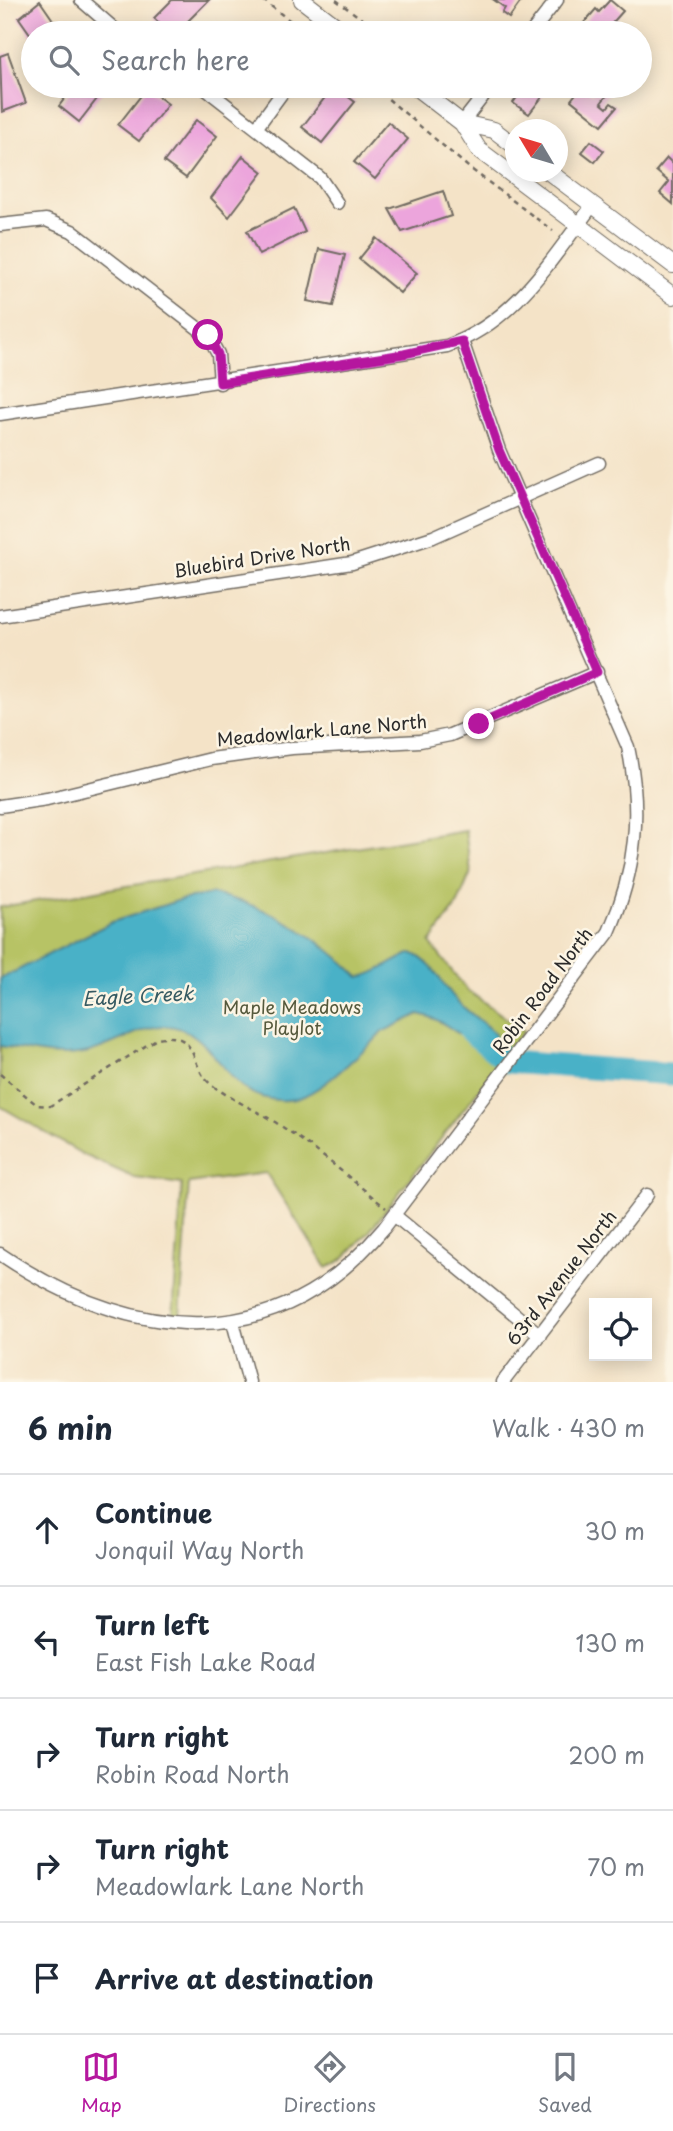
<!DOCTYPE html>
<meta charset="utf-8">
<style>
:root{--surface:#fff;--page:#f2f2f3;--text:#1f2937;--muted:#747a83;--line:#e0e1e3;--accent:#b5179e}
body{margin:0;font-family:"Playpen Sans",sans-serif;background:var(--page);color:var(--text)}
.controls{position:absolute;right:21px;bottom:21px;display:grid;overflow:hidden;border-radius:0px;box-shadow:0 4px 18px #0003}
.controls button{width:63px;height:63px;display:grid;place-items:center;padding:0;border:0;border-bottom:2px solid var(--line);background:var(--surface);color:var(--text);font:35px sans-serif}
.compass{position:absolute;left:505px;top:119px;width:63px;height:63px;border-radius:50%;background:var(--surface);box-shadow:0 4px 18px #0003;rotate:308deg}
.stop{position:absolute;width:21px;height:21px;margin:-16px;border:5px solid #b5179e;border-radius:50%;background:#fff}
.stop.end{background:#b5179e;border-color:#fff;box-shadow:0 2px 7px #0008}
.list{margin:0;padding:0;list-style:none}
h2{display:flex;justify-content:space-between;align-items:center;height:91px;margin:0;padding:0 28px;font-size:30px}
h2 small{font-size:23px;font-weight:400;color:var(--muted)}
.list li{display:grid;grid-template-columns:46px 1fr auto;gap:21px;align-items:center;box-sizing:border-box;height:112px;padding:0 28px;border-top:2px solid var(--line)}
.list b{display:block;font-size:26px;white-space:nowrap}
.list p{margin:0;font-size:23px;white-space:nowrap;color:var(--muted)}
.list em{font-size:23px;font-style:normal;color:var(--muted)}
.icon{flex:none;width:38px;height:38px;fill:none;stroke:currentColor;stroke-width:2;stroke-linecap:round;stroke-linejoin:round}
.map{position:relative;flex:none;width:673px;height:1382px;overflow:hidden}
.search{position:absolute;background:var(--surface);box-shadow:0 4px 18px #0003;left:21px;right:21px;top:21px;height:77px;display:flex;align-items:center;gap:18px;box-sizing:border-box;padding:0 24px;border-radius:38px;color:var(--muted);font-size:26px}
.sheet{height:651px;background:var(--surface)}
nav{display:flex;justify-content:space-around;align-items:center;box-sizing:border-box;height:98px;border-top:2px solid var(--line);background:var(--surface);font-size:19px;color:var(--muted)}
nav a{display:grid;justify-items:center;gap:4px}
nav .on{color:var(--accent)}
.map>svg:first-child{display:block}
</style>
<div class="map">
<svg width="673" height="1382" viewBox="0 0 673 1382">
<rect width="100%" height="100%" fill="#fcf5e5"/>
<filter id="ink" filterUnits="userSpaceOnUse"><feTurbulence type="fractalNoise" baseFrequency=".0143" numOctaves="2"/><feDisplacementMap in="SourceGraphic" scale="14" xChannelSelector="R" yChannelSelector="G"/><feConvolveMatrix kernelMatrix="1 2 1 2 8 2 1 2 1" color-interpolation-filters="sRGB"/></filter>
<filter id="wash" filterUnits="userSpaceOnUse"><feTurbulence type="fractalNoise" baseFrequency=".00686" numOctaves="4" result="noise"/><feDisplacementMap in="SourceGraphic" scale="28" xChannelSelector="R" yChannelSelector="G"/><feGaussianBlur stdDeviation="1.57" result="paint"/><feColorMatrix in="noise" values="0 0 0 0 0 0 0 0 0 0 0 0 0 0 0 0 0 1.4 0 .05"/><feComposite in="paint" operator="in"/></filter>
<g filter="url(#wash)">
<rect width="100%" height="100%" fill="#f4e3c7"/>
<path fill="#b7c365" stroke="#717748" stroke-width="2" d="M465,830L471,872L458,903L430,943L467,990L524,1031L368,1233L342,1260L327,1268L266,1173L189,1183L180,1316L173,1315L182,1184L135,1178L84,1155L0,1106V907Z"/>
<path fill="#49b1c7" stroke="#3a6e79" stroke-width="2" d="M211,894C266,903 321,938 359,977C376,975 394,960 412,953C436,964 443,988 461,1005C472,1015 484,1023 495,1034L493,1050C468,1049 453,1021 419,1014L382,1032L373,1042C352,1059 331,1083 306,1095C295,1101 282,1101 270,1099C221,1092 215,1027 165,1026C142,1025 109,1049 84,1053C53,1059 30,1050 0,1046V979L112,922L180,900Z"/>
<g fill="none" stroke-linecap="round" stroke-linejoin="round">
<path stroke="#49b1c7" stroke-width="23" d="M470,1031L508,1062L673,1074"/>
</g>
<g id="blocks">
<path fill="#eca5dc" d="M172,0H209L176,33H169L154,18Z
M494,0H522L509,18L502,13L505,8Z
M610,0L623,11L608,28L603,24L593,33L583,24L596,9L599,12Z
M40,1L62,33H33V38L19,18Z
M255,24L268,33H248Z
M8,53L26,103L2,112L0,56Z
M74,86H107L79,122L59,106Z
M334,86L355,102L322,143L302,127Z
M533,86L550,87L529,114L513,103L523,89L528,93Z
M582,86L592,94L598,86L608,94L601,103L607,108L611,103L617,107L602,125L571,100Z
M147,88L168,104L139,141L118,125Z
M196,120L217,136L186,178L164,162Z
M388,122L408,139L375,179L354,162Z
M591,141L604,151L595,162L582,152Z
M243,156L263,172L229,217L211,198Z
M667,158L673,164V204L660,193L669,182L656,171Z
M443,191L451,216L402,232L389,209Z
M294,208L305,232L259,255L247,231Z
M376,238L417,273L400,293L359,259Z
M319,249L345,255L333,306L307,301Z"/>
</g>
</g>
<g filter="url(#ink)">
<use href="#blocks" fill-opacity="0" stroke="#716b62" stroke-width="2"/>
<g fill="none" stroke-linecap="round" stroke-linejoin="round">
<g stroke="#716b62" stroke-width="15">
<path id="minor" d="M81,0L119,33
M531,33L557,0
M202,86L320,178L337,203
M462,123L491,86
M257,127L287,86
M0,225L46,220L72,231L208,336L218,354L220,383
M0,414L447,346C516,321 550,260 593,205
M0,616L352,563L433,537L599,463
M0,806L47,799L211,759L292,748L420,741L450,735L597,672
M394,1215L540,1335
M0,1254C131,1342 274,1359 384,1228L609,932C636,871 642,812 628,747L499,450L462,341
M233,1322L249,1382
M503,1382L647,1195"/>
</g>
<g stroke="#716b62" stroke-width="18">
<path id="major" d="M302,0L345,33
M414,86L462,123L479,150L673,296
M462,123L494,130L516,147
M549,172L673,265"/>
</g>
<path stroke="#716b62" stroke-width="2.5" stroke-dasharray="5 5" stroke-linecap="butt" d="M263,0L306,33
M336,0L381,33
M373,86L467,166L553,231
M450,86L470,96
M0,1074L37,1105L50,1106L158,1038C201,1030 188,1068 212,1085C233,1101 259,1111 281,1126C318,1150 352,1180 386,1208"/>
<use href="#minor" stroke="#fff" stroke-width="12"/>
<use href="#major" stroke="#fff" stroke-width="16"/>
</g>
</g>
<g fill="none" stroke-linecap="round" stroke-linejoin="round" filter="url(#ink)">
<path stroke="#b5179e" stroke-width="9" d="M208,335L218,354L220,383L404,354L462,341L499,450L597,672L479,724"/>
</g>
<g text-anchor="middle" stroke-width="5" stroke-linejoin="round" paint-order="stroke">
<g font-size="18" fill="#2b2b2b" stroke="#fcf5e5">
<text transform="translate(262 558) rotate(-9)" y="6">Bluebird Drive North</text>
<text transform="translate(322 731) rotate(-5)" y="6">Meadowlark Lane North</text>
<text transform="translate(543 991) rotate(-53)" y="6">Robin Road North</text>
<text transform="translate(562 1278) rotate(-52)" y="6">63rd Avenue North</text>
</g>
<g font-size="18" fill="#55593c" stroke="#fcf5e5">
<text x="292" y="1014">Maple Meadows<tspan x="292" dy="21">Playlot</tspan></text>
</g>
<g font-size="19" font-style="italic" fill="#365a62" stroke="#fcf5e5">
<text transform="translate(138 996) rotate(-3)" y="7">Eagle Creek</text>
</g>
</g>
</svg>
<div class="controls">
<button><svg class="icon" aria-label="locate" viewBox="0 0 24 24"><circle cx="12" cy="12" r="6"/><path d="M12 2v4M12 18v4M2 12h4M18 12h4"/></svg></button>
</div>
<svg class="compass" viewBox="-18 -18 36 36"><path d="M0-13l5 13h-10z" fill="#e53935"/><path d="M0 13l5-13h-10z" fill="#747a83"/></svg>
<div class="stop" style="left:208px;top:335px"></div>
<div class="stop end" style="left:479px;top:724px"></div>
<div class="search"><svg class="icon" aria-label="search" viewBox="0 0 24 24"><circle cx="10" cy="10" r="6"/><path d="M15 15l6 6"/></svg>Search here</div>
</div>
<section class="sheet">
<h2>6 min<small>Walk · 430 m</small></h2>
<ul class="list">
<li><svg class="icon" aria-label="ahead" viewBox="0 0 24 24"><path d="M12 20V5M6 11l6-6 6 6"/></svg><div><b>Continue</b><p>Jonquil Way North</p></div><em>30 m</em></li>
<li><svg class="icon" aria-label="left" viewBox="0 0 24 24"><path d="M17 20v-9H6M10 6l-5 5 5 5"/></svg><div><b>Turn left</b><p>East Fish Lake Road</p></div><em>130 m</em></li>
<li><svg class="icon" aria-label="right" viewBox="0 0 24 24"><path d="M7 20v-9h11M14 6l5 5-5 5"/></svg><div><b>Turn right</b><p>Robin Road North</p></div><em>200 m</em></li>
<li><svg class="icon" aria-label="right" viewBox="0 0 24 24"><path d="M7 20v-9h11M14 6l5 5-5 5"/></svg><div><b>Turn right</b><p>Meadowlark Lane North</p></div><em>70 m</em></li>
<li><svg class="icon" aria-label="arrive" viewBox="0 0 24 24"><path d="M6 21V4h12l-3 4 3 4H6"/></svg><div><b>Arrive at destination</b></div></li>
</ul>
</section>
<nav>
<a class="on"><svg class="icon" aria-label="map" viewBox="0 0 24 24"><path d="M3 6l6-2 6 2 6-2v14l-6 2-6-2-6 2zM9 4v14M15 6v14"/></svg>Map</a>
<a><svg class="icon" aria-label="directions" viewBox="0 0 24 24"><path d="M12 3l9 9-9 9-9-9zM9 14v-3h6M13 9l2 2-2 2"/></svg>Directions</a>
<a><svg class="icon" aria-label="saved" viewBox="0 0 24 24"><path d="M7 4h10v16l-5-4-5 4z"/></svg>Saved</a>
</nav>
